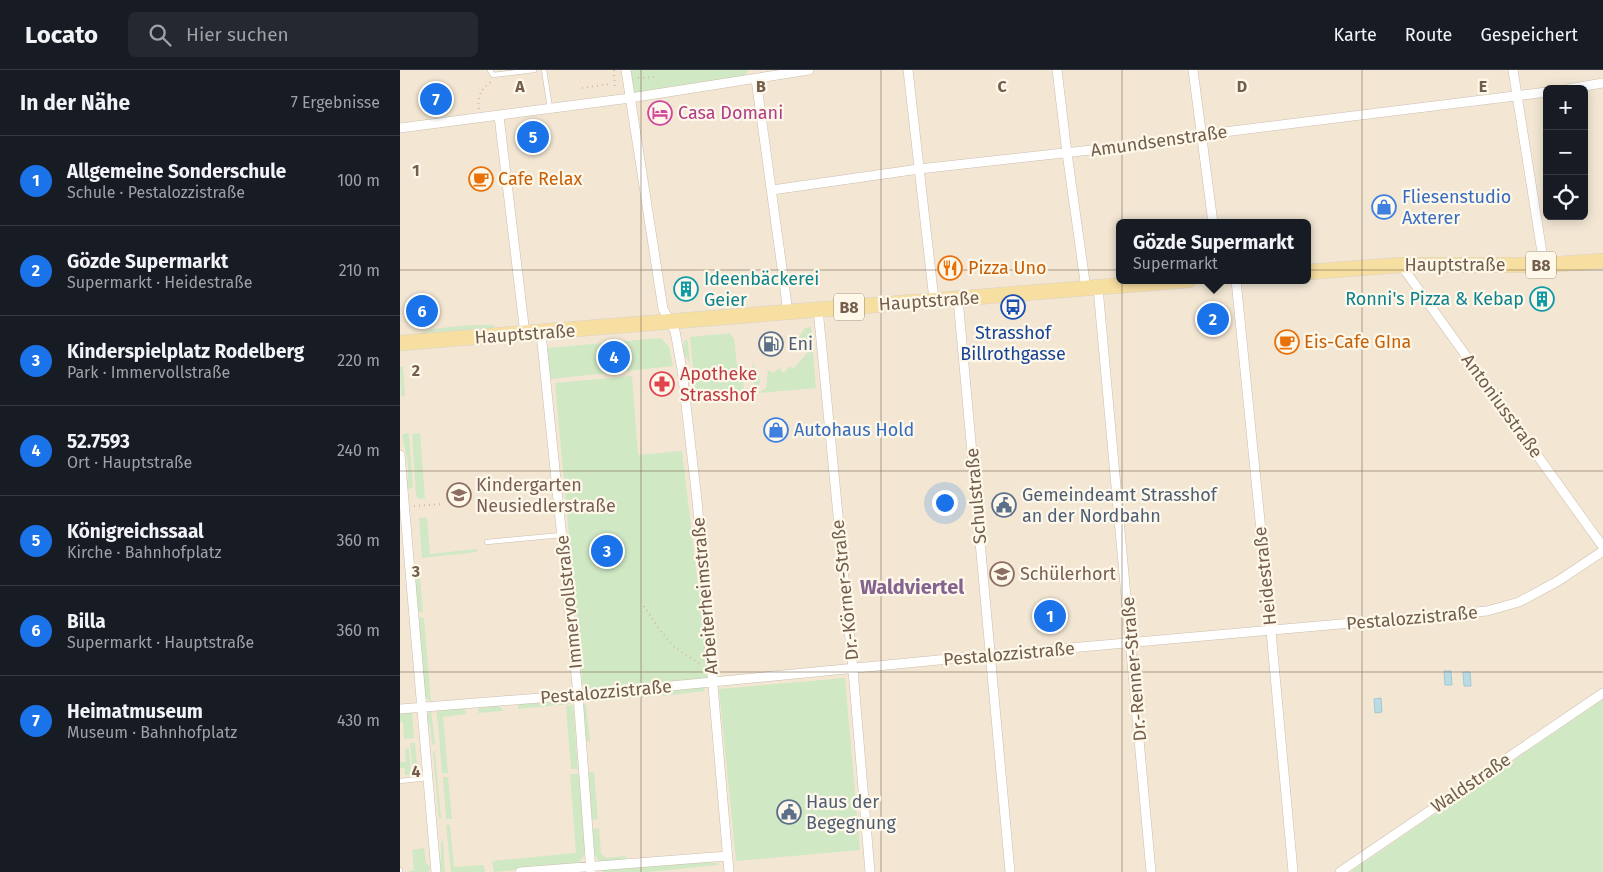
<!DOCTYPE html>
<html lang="de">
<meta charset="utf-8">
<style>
:root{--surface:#171b24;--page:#242831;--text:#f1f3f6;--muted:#9ea1a6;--line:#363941;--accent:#1a73e8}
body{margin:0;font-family:"Fira Sans",sans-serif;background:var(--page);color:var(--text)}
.controls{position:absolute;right:15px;top:15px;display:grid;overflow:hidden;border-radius:8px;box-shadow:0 2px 12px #0003}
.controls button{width:45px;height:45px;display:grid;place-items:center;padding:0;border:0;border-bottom:1px solid var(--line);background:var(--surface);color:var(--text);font:25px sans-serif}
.you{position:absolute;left:544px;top:432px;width:18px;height:18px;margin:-12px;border:4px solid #fff;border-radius:50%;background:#1a73e8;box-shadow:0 0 0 8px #1a73e833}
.badge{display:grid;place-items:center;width:32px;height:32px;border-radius:50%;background:var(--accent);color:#fff;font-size:16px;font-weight:700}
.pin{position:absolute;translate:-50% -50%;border:2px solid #fff;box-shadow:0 1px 5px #0006}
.popup{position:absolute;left:716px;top:149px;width:195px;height:65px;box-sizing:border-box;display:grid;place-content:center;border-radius:8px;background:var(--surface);filter:drop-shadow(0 1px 4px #0005);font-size:16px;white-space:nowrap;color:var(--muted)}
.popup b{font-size:19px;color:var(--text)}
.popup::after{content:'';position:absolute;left:50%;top:100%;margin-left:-10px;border:10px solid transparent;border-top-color:var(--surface)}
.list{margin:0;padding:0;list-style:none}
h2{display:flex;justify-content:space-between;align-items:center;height:65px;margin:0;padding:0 20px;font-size:21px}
h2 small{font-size:16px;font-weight:400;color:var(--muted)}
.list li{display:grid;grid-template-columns:32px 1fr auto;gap:15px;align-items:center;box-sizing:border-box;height:90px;padding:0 20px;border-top:1px solid var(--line)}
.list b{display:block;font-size:19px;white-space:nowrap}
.list p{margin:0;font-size:16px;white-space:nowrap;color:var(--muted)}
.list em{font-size:16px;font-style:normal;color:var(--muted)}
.icon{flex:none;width:28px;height:28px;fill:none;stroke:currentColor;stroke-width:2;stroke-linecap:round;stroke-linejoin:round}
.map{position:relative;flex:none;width:1203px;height:802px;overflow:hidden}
header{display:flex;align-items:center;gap:30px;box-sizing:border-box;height:70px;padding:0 25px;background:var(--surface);border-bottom:1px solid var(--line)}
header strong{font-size:24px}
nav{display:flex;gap:28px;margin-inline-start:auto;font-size:18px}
.search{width:350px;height:45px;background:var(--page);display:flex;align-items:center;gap:12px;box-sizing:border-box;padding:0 18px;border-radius:8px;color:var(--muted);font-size:19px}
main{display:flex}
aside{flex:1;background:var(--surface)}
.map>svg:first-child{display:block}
</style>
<header>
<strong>Locato</strong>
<div class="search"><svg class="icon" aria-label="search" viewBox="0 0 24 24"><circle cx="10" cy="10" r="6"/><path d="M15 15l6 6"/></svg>Hier suchen</div>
<nav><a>Karte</a><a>Route</a><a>Gespeichert</a></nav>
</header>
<main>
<aside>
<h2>In der Nähe<small>7 Ergebnisse</small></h2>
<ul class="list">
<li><span class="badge">1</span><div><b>Allgemeine Sonderschule</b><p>Schule · Pestalozzistraße</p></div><em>100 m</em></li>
<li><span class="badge">2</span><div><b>Gözde Supermarkt</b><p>Supermarkt · Heidestraße</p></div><em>210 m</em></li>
<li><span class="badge">3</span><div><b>Kinderspielplatz Rodelberg</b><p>Park · Immervollstraße</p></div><em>220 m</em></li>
<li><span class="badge">4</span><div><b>52.7593</b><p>Ort · Hauptstraße</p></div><em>240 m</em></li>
<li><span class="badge">5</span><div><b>Königreichssaal</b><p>Kirche · Bahnhofplatz</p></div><em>360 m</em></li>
<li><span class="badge">6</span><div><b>Billa</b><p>Supermarkt · Hauptstraße</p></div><em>360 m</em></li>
<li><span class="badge">7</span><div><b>Heimatmuseum</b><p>Museum · Bahnhofplatz</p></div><em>430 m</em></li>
</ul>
</aside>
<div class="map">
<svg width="1203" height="802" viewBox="0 0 1203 802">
<rect width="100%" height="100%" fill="#fbf4e5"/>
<path fill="#f3e7d4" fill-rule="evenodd" d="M0,0H1203V629L950,802H0ZM1147,19H1184V146H1147ZM719,153H907V210H719Z"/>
<path fill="#d0e8c4" d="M230,0H348L343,9L233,24Z
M95,255L94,258L22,263C28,257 83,254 95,255Z
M411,257L416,318L358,323L366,318L368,300L374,303L379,298L384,303L390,296L393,299L409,281L397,270L405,258Z
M331,263V266L334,268L337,295H341L344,319L351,324L296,328L290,267Z
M261,268L269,277L273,296L151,309L147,278Z
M287,270L288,272L290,294L283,282L284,271Z
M352,293L359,303L360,312L358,316L354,314Z
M0,297H3L5,325L4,327L1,325Z
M232,306L238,385L282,381L309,608L183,619L155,313Z
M7,363L9,364L13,416L9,420L6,417C11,398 6,384 2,366L3,364Z
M20,363L25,428L19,429L16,426L12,364Z
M19,448H27L30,484L77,479V482L22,488Z
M19,494V495L23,543L18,541L14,504L17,495Z
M20,547L24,548L31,632L25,627L18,552Z
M445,608L460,780L336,791L319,619Z
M298,617H303L305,621L263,626L262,620Z
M255,622L254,626L183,632L187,628Z
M1203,629V802H950Z
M166,630L171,634L118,639V636L122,633Z
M186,634L190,672L185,669L182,635Z
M173,635L178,699H171L166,636Z
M98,636L101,637L103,641L78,643V638Z
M65,638L66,644L43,647L48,703H42L38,653L36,640Z
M12,641L14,668L4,669L3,652H0V642Z
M31,641L35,674L32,675L30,656L26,648L27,644Z
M10,673H15L18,704L13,705Z
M9,678L11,705H5V698H0V692H6L5,679Z
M35,681L41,749H39L33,682Z
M186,702H194L198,749L192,750L190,748Z
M170,704H179L185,782C182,792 177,794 168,795L94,802L92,791L176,783Z
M43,707H48L52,749H46Z
M46,755H50L54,797L84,795L85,802H51Z
M199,758L201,783L206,788L226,786L227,791L201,792C191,785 192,773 191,762L193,759Z
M41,771H43L45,802H41L39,800L41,788Z
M24,778L26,793L30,797L29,802H6L14,800L12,780Z
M300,791L318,793V795L250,802H202L203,800Z"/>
<path fill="#badbe4" stroke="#a1c9d5" d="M1044,601H1051L1052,615H1045Z
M1063,602H1070L1071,616H1064Z
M981,628L982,642L975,643L974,629Z"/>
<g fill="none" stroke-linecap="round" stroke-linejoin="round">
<g stroke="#ccbdac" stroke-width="5.5">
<path id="lane" d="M90,0L93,5L134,0
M144,0L150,38
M87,472L162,465
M0,711L28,708
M0,800V802"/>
</g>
<g stroke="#ccbdac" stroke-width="10">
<path id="street" d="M226,0L263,239L275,261L282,300L297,430L329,802
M508,0L534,230
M657,0L667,83L686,219
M793,0L813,153
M1113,0L1144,195
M356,9L388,242
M1168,19L1203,13
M99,46L125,264
M0,58L230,28L409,0
M372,120L519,99L800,68L816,63L1147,22
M1001,195L1203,477
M836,210L871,561L893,802
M698,218L751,802
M558,229L610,802
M418,239L453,600L470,802
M141,263L178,625L191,802
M0,385L36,802
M0,639L178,625L590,585L1087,541L1119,532L1158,511L1203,481
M120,802L327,786
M940,802L1203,623"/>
</g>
<g stroke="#d8d2cd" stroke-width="16">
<path id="primary" d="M907,202L1001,195H1144L1203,191
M0,273L789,210"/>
</g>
<path stroke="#d4b9a1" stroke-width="2" stroke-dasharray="1 4" stroke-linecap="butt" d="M214,0L215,20
M238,8L255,7
M182,18L210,14
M79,39C77,27 81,19 91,12
M14,436L44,434
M244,536L257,556L273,576L301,595"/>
<use href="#lane" stroke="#fff" stroke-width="4.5"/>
<use href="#street" stroke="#fff" stroke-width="9"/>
<use href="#primary" stroke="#f7dea1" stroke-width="15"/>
</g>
<path fill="none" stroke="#735d4b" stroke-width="1" stroke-opacity="0.55" d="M241,0V802M481,0V802M722,0V802M962,0V802M0,200H1203M0,401H1203M0,602H1203"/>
<defs>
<g id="hotel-ring" transform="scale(1.25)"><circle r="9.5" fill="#fef8eb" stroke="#d1479c" stroke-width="1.5"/><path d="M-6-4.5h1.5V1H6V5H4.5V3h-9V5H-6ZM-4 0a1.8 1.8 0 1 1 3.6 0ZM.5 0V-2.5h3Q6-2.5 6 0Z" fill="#d1479c"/></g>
<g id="cafe-ring" transform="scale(1.25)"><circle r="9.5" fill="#fef8eb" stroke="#e8710a" stroke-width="1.5"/><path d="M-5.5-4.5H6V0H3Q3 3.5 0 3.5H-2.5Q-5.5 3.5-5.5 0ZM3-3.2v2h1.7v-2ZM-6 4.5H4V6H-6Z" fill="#e8710a"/></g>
<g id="shop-ring" transform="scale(1.25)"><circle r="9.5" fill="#fef8eb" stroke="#3f7fe0" stroke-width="1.5"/><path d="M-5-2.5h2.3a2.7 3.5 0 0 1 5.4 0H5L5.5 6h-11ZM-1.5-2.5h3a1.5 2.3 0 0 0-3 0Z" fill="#3f7fe0"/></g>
<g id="restaurant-ring" transform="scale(1.25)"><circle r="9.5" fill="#fef8eb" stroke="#e8710a" stroke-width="1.5"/><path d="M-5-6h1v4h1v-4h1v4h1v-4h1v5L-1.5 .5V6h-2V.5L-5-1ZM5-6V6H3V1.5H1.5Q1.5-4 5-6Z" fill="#e8710a"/></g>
<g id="building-ring" transform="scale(1.25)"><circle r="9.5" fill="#fef8eb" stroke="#0f9aa8" stroke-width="1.5"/><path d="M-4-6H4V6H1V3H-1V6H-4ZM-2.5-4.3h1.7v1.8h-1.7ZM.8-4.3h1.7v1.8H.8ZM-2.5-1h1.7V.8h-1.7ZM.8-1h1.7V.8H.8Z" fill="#0f9aa8"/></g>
<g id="bus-ring" transform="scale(1.25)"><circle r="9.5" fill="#fef8eb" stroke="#1a4fb4" stroke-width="1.5"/><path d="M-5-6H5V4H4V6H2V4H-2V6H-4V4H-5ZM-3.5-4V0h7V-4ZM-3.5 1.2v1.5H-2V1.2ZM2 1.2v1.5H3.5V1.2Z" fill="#1a4fb4"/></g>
<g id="fuel-ring" transform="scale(1.25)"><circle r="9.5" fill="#fef8eb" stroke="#5c6f8a" stroke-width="1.5"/><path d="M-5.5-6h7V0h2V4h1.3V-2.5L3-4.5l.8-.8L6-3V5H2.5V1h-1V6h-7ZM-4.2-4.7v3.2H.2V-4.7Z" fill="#5c6f8a"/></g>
<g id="pharmacy-ring" transform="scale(1.25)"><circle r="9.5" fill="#fef8eb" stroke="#e0444e" stroke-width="1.5"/><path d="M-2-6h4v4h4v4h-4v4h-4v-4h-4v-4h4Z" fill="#e0444e"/></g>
<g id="school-ring" transform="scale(1.25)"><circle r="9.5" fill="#fef8eb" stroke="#8d6e63" stroke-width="1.5"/><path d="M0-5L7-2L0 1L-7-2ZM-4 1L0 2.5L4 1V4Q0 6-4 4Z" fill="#8d6e63"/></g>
<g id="civic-ring" transform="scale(1.25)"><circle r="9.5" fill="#fef8eb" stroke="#5c6f8a" stroke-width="1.5"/><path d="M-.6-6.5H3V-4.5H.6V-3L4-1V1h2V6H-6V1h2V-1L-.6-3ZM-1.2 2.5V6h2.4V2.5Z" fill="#5c6f8a"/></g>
</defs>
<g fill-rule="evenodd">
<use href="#hotel-ring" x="260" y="43"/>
<use href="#cafe-ring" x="81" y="109"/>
<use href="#shop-ring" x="984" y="137"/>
<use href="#restaurant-ring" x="550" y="198"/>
<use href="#building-ring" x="286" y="219"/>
<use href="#building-ring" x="1142" y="229"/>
<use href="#bus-ring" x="613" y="237"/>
<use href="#cafe-ring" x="887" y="272"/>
<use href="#fuel-ring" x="371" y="274"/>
<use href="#pharmacy-ring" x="262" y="314"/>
<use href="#shop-ring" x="376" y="360"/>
<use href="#school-ring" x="59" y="425"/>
<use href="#civic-ring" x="604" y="435"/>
<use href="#school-ring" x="602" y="504"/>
<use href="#civic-ring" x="389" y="742"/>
</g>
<g text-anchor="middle" stroke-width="4.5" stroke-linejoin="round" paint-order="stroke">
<g fill="#fef8eb" stroke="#9d8c7b" stroke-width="1">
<rect x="1126" y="181.5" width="30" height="27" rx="4"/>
<rect x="434" y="223.5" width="30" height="27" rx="4"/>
</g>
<g font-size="16" font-weight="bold" fill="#735d4b">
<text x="1141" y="201">B8</text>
<text x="449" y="243">B8</text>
</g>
<g font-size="18" fill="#b23c85" stroke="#fef8eb" text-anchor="start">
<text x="278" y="49">Casa Domani</text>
</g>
<g font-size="18" fill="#735d4b" stroke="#fef8eb">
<text transform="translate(759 71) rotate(-8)" y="6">Amundsenstraße</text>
<text x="1055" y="201">Hauptstraße</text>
<text transform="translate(529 231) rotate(-4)" y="6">Hauptstraße</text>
<text transform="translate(125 264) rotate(-4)" y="6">Hauptstraße</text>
<text transform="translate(1102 336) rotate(54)" y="6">Antoniusstraße</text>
<text transform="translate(576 426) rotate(-95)" y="6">Schulstraße</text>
<text transform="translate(865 506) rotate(-96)" y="6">Heidestraße</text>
<text transform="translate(445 520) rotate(-96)" y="6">Dr.-Körner-Straße</text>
<text transform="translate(305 526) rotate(-95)" y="6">Arbeiterheimstraße</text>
<text transform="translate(169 532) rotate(-96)" y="6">Immervollstraße</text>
<text transform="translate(1012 548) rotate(-5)" y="6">Pestalozzistraße</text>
<text transform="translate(609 584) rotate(-5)" y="6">Pestalozzistraße</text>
<text transform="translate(734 599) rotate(-95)" y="6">Dr.-Renner-Straße</text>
<text transform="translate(206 622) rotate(-5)" y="6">Pestalozzistraße</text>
<text transform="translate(1071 713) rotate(-34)" y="6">Waldstraße</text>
</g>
<g font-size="18" fill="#c56008" stroke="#fef8eb" text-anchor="start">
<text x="98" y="115">Cafe Relax</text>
<text x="568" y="204">Pizza Uno</text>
<text x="904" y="278">Eis-Cafe GIna</text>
</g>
<g font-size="18" fill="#366cbe" stroke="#fef8eb" text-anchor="start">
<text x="1002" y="133">Fliesenstudio<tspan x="1002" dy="21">Axterer</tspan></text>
<text x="394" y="366">Autohaus Hold</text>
</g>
<g font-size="18" fill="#0d838f" stroke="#fef8eb" text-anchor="start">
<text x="304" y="215">Ideenbäckerei<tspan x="304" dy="21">Geier</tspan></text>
<text x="1124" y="235" text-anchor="end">Ronni's Pizza &amp; Kebap</text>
</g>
<g font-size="18" fill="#164399" stroke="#fef8eb">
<text x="613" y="269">Strasshof<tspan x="613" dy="21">Billrothgasse</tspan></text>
</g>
<g font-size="18" fill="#4e5e75" stroke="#fef8eb" text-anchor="start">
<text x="388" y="280">Eni</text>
<text x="622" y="431">Gemeindeamt Strasshof<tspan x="622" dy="21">an der Nordbahn</tspan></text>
<text x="406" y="738">Haus der<tspan x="406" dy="21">Begegnung</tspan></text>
</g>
<g font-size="18" fill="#be3a42" stroke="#fef8eb" text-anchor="start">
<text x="280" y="310">Apotheke<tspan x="280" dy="21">Strasshof</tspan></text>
</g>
<g font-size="18" fill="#785e54" stroke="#fef8eb" text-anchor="start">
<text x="76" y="421">Kindergarten<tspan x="76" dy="21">Neusiedlerstraße</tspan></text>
<text x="620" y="510">Schülerhort</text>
</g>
<g font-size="20" font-weight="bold" fill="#84638f" stroke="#fef8eb">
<text x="512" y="524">Waldviertel</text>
</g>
</g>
<g font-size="16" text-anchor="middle" font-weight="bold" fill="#735d4b" stroke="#fef8eb" stroke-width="4.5" stroke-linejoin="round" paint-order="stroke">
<text x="120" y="22">A</text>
<text x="361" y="22">B</text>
<text x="602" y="22">C</text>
<text x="842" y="22">D</text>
<text x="1083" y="22">E</text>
<text x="16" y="106">1</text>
<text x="16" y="306">2</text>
<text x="16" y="507">3</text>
<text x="16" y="707">4</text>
</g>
</svg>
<div class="controls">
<button>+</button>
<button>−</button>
<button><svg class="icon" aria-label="locate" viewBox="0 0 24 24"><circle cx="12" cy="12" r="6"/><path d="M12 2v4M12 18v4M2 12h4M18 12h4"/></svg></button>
</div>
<div class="you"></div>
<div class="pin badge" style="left:650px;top:546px">1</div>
<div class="pin badge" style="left:813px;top:249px">2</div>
<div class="popup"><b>Gözde Supermarkt</b>Supermarkt</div>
<div class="pin badge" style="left:207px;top:481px">3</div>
<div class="pin badge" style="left:214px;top:287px">4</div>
<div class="pin badge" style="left:133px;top:67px">5</div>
<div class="pin badge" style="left:22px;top:241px">6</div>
<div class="pin badge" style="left:36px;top:29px">7</div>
</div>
</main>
